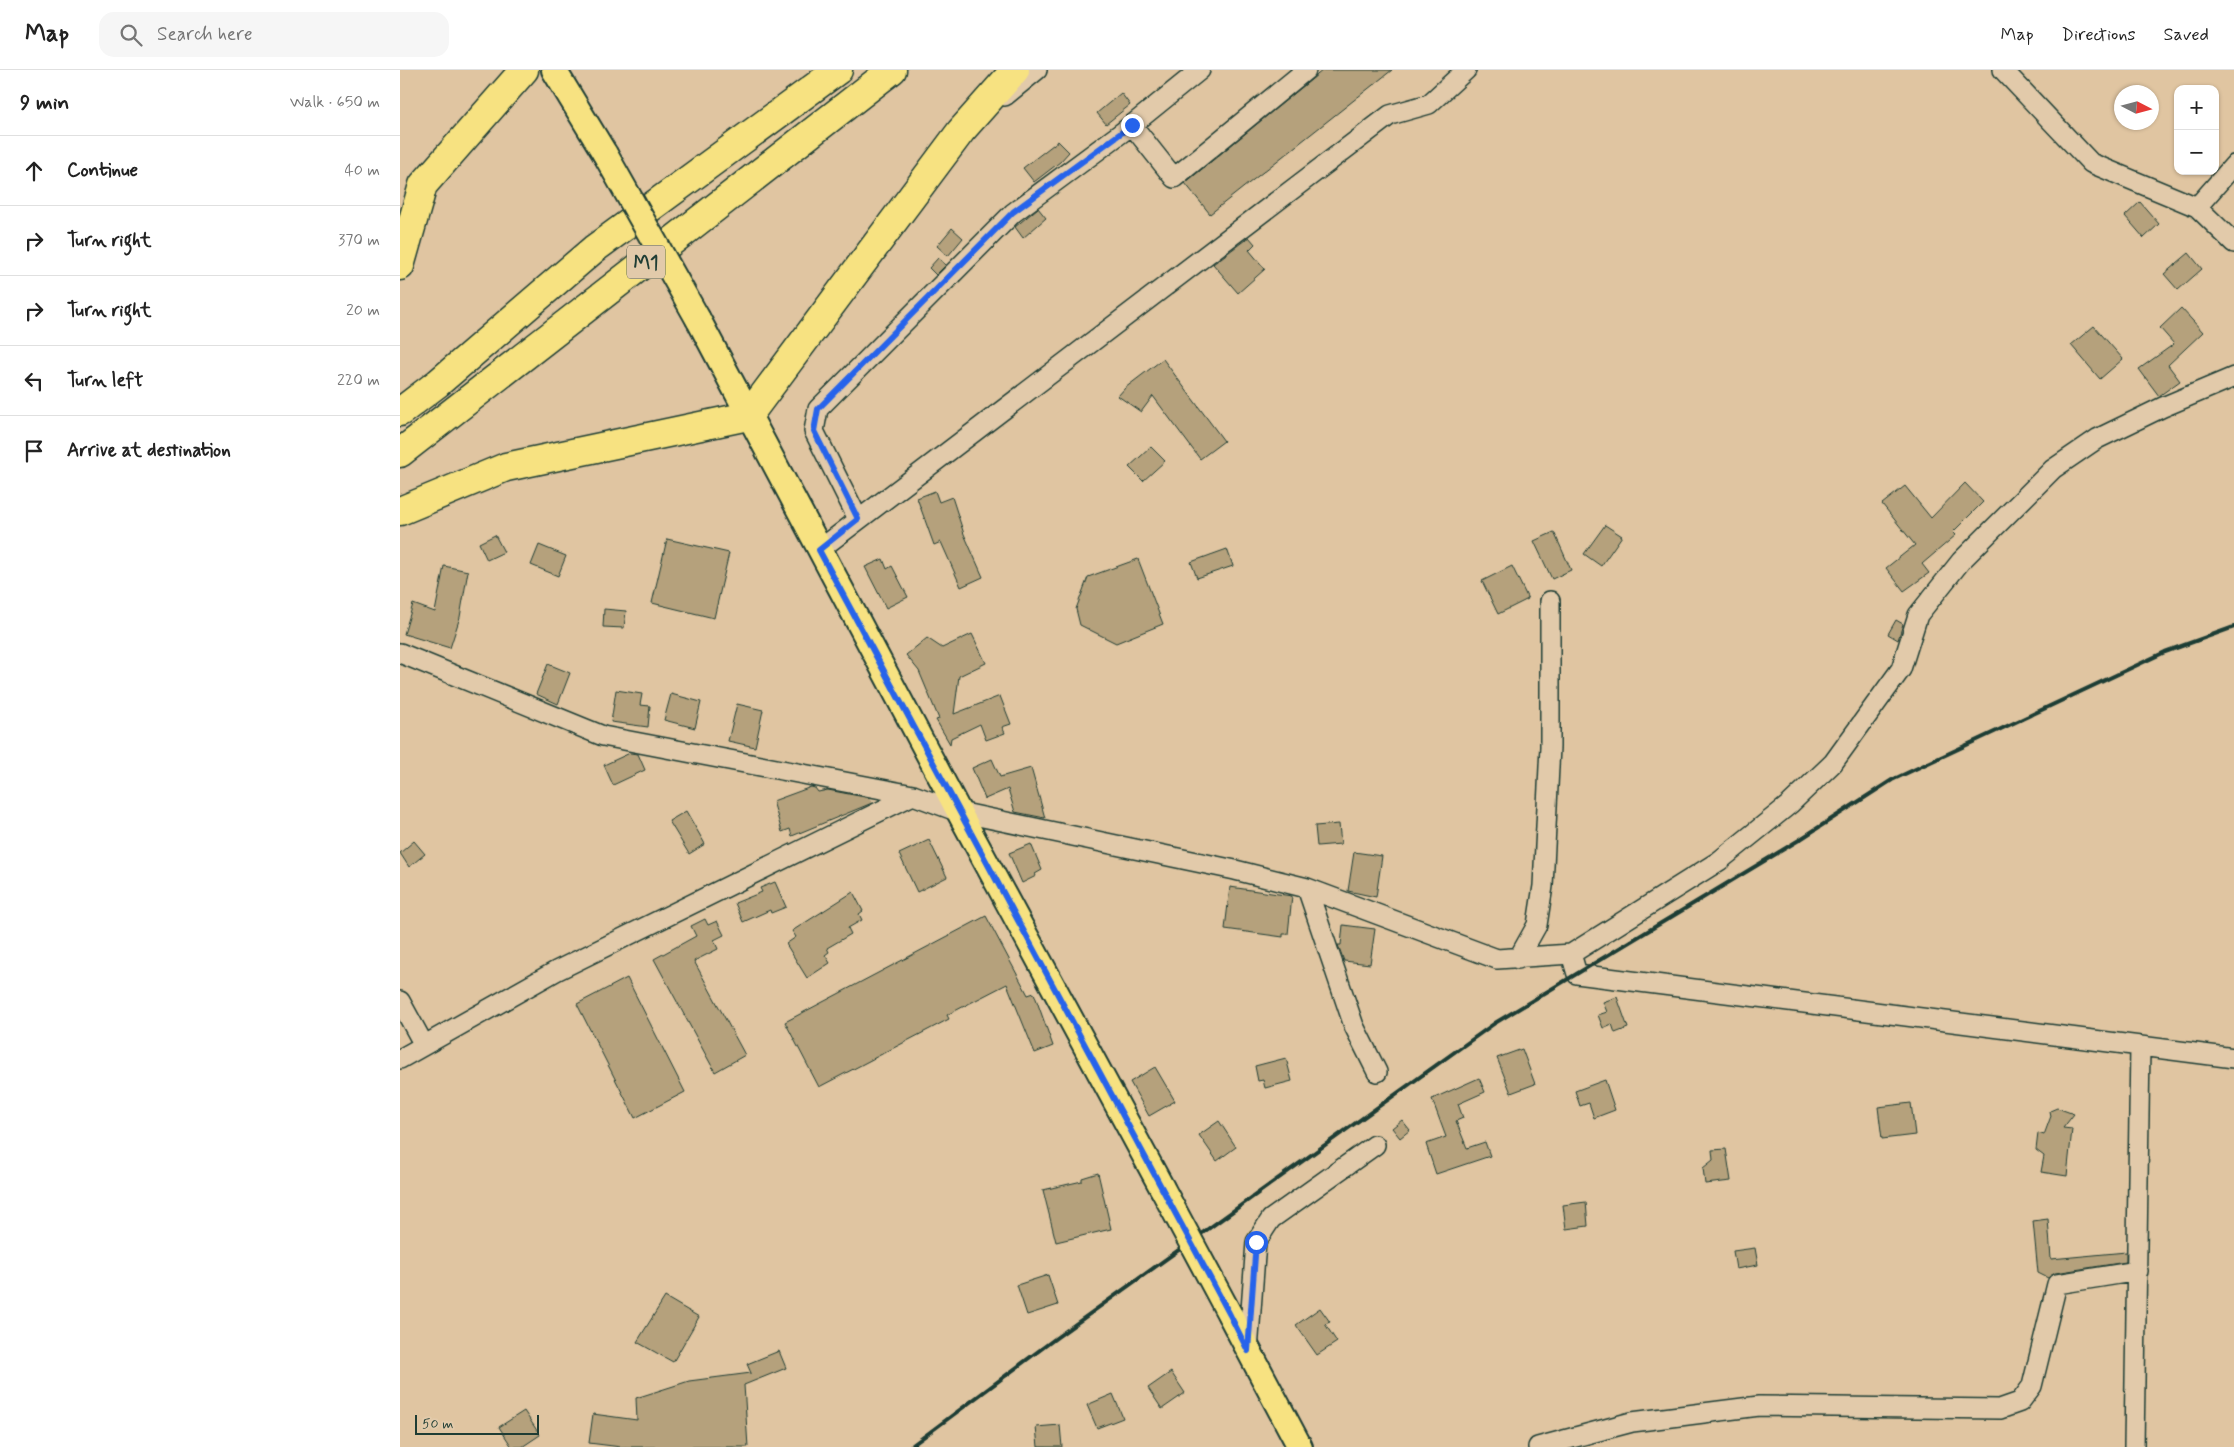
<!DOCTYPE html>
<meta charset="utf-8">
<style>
:root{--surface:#fff;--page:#f6f6f6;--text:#222;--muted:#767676;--line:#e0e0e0}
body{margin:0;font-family:Mynerve,sans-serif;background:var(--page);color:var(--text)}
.controls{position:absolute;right:15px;top:15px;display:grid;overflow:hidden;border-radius:10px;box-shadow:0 1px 4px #0004}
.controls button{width:45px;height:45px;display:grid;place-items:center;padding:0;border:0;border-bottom:1px solid var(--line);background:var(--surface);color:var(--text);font:25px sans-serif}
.compass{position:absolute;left:1714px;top:15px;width:45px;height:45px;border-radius:50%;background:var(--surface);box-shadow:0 1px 4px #0004;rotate:96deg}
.scale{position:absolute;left:15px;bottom:12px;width:124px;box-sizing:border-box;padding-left:5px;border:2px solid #1f3d34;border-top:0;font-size:14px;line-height:18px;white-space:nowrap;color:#1f3d34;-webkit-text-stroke:4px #e2caaa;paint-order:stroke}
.stop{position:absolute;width:15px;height:15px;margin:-11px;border:4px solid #2563eb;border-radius:50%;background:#fff}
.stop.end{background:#2563eb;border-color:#fff;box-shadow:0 1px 5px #0008}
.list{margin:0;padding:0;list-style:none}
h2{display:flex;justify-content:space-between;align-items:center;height:65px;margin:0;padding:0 20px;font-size:21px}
h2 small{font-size:16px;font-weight:400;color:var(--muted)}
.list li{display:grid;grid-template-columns:32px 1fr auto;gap:15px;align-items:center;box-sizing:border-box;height:70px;padding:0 20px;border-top:1px solid var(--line)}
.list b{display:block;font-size:19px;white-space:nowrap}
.list em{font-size:16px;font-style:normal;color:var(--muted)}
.icon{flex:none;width:28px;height:28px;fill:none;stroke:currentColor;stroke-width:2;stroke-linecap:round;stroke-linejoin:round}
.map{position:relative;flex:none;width:1834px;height:1377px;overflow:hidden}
header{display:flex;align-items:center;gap:30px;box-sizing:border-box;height:70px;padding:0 25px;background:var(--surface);border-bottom:1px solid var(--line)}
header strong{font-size:24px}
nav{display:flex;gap:28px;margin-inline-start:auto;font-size:18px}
.search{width:350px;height:45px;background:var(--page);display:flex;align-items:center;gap:12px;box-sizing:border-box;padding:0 18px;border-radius:15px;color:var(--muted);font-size:19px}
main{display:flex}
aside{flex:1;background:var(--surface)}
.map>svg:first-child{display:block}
</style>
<header>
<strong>Map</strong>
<div class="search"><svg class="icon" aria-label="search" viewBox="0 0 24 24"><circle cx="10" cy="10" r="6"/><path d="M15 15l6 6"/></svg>Search here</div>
<nav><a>Map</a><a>Directions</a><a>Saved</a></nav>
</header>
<main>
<aside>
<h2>9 min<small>Walk · 650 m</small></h2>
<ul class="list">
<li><svg class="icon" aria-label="ahead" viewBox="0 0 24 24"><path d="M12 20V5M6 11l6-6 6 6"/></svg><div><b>Continue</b></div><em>40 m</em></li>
<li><svg class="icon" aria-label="right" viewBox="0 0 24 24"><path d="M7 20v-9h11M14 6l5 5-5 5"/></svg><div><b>Turn right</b></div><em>370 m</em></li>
<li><svg class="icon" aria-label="right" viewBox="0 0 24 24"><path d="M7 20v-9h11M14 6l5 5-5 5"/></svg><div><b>Turn right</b></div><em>20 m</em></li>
<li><svg class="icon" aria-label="left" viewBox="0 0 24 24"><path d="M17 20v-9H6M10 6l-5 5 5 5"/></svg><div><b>Turn left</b></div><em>220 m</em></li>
<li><svg class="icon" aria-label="arrive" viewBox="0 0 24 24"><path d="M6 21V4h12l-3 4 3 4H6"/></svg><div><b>Arrive at destination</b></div></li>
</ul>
</aside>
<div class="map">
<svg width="1834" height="1377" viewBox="0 0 1834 1377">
<rect width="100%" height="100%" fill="#e0c5a1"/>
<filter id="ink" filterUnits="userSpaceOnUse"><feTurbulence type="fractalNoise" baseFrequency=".02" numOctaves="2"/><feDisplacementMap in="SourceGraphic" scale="10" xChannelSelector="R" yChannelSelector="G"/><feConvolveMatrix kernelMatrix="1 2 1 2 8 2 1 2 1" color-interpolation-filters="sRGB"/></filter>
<g filter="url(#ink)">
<path fill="#b5a17b" stroke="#1f3d34" d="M923,0H992L810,144L785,113Z
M721,23L730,35L706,54L697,43Z
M658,71L669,82L660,92L634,112L623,98Z
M1740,132L1759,154L1744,168L1725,146Z
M638,138L646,148L623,168L615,157Z
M552,158L563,168L548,186L537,176Z
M849,167L855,174L849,180L865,199L838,223L813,194Z
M1789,183L1802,199L1778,220L1764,204Z
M538,188L546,195L536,205L529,198Z
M1781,238L1803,262L1768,295L1780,311L1759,326L1739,299L1774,274L1760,258Z
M1694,256L1723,289L1700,309L1671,275Z
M763,289L824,371L800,389L753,326L741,342L718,326L725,318Z
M751,377L765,391L743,411L729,397Z
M1565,413L1583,432L1553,462L1556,465L1522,494L1529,503L1504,521L1486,498L1515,475L1482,434L1505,416L1531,448Z
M535,421L539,432L552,427L564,464L583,507L561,517L541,472L534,475L517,428Z
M1205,455L1222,466L1201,496L1184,484Z
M1154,462L1171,500L1152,509L1134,471Z
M95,465L104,482L87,490L79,473Z
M267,469L329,483L314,548L252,533Z
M139,475L166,486L158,506L131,495Z
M827,479L833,496L797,508L791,492Z
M483,489L487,499L492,496L508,527L486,538L465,497Z
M738,489L763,554L716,573L680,555L676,539L688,507Z
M44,496L68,501L60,547L50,578L4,564L13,534L35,542Z
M1112,496L1128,529L1098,544L1082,511Z
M204,539L226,541L224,558L203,557Z
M1496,550L1503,554L1498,570L1488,564Z
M572,564L586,593L559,606L554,644L600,626L611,654L602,657L605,663L586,670L580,654L551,668L550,674L536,650L539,649L519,601L506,585L527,568L542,578Z
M148,594L170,603L158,634L136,624Z
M216,620L242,624L240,635L250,636L248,657L211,652Z
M271,624L301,632L295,658L264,650Z
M337,634L363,640L355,677L328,671Z
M230,683L238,684L245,700L213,715L204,695Z
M592,689L600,707L631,698L645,748L615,742L608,719L585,729L572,698Z
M411,717L415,718L418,722L428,720L470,728L472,733L392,766L390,759L382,762L373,731Z
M286,741L305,774L289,784L269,751Z
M939,754L941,774L917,776L915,756Z
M529,770L547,807L517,822L499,784Z
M14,771L25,784L9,797L0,783Z
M631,774L642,800L635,804L636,806L622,813L609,783Z
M954,782L982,786L976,827L948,821Z
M375,812L386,837L371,843L370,840L343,852L335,833L362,822L360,818Z
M830,817L892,826L888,864H883V867L825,859Z
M453,822L463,841L459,844L462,850L448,858L451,864L427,878L429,882L425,885L430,893L407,908L386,874L396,867L392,861Z
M586,846L628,925L634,923L653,976L635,983L607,914L547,945L549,949L419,1017L385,952Z
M305,849L308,855L317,851L324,865L314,870L318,879L294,891L345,985L315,1002L254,889L296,866L291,856Z
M943,855L975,859L970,894L944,891L938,875H941Z
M227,908L285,1022L235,1048L177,934Z
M1217,927L1228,958L1215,963L1212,954L1203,958L1198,945L1207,942L1203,932Z
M1122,979L1135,1014L1111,1023L1097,988Z
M886,988L892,1011L865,1018L863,1010L858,1011L855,996Z
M755,997L775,1031L749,1046L730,1012Z
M1079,1008L1085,1022L1058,1034L1063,1048L1056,1051L1067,1078L1085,1072L1090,1086L1036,1104L1026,1074L1046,1067L1032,1029Z
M1205,1010L1215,1040L1194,1048L1189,1033L1180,1036L1175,1021Z
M1511,1033L1515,1065L1482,1069L1478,1037Z
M1657,1038L1674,1044L1663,1058L1672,1059L1667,1106L1641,1102L1644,1086L1636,1080L1638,1063L1644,1065L1651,1046L1650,1041Z
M1002,1050L1010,1060L1000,1068L992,1058Z
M819,1051L836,1077L817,1091L799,1065Z
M1326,1079L1331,1111L1305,1114L1303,1098L1313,1090L1312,1080Z
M698,1103L711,1159L656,1172L643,1120L682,1111V1108Z
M1186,1132L1188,1156L1166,1159L1163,1135Z
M1648,1149L1651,1189L1726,1182V1192L1655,1203L1648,1208L1638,1203L1633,1151Z
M1355,1178L1358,1195L1336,1199L1333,1181Z
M648,1205L658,1235L627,1245L617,1215Z
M265,1227L299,1247L273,1292L237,1272Z
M920,1238L930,1252L925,1254L937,1272L917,1285L896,1255Z
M379,1281L386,1298L344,1315L348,1377H221L189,1373L193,1344L237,1350L236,1328L289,1311L351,1303L347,1294Z
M771,1302L785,1323L762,1339L748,1318Z
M713,1324L723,1348L697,1358L687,1335Z
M124,1341L140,1365L122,1377H112L99,1357Z
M660,1355L662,1377H638L636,1357Z"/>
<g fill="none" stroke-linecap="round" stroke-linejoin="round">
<g stroke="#1f3d34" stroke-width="22">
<path id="minor" d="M1603,0L1691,93L1797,137L1834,173
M605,26L637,0
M732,55L774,108L906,0
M1797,137L1834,95
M458,449L414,361L418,339L613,143L732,55L800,0
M419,480L990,45L1029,34L1066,0
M0,583L203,666L513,725L559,742L835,800L907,818L1097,889L1171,884L1177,904L1834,988
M907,818L954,956L977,1002
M1171,884L1319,791L1390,734L1433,693L1501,599L1518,545L1561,491L1653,399L1697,369L1763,337L1834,307
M1118,889L1137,855L1143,816L1150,677V531
M0,931L24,975
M0,989L156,901L513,725
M848,1281L856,1172L871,1149L975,1075
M1138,1377L1232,1352L1359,1336L1600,1339L1620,1332L1632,1316L1657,1214L1738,1201
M1734,1377L1740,977"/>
</g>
<g stroke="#1f3d34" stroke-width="28">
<path id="major" d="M154,0L205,84
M298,249L559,742L762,1118
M830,1245L900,1377"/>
</g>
<g stroke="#1f3d34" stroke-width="31">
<path id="highway" d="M0,196L23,115L124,0
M0,342L38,313L194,179L438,0
M0,383L492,0
M0,441L106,397L348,346L561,61L615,0"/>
</g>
<use href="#minor" stroke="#e2caaa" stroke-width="19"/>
<use href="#major" stroke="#f7e281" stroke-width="24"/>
<use href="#highway" stroke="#f7e281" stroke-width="28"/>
<path stroke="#1f3d34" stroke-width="4" d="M510,1377L656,1268L1095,953L1399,770L1492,710L1765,582L1834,557"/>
<g stroke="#1f3d34" stroke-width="28" stroke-linecap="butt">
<path id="major-bridge" d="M205,84L298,249
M762,1118L830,1245"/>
</g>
<use href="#major-bridge" stroke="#f7e281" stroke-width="24"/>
</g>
</g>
<g fill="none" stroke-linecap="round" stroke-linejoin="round" filter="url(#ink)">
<path stroke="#2563eb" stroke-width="6" d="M732,55L613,142L418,339L414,361L458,449L419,480L830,1245L848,1281L856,1172"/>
</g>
<g text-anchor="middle" stroke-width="4.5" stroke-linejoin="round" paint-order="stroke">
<rect fill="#e2caaa" stroke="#5a6757" stroke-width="1" x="227" y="175.5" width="38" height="33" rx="4"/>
<g font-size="19" font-weight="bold" fill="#1f3d34">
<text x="246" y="199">M1</text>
</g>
</g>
</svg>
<div class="controls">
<button>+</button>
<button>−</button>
</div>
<svg class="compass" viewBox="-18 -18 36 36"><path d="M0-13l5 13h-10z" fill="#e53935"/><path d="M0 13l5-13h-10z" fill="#767676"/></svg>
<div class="scale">50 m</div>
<div class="stop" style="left:856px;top:1172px"></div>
<div class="stop end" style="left:732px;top:55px"></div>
</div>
</main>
